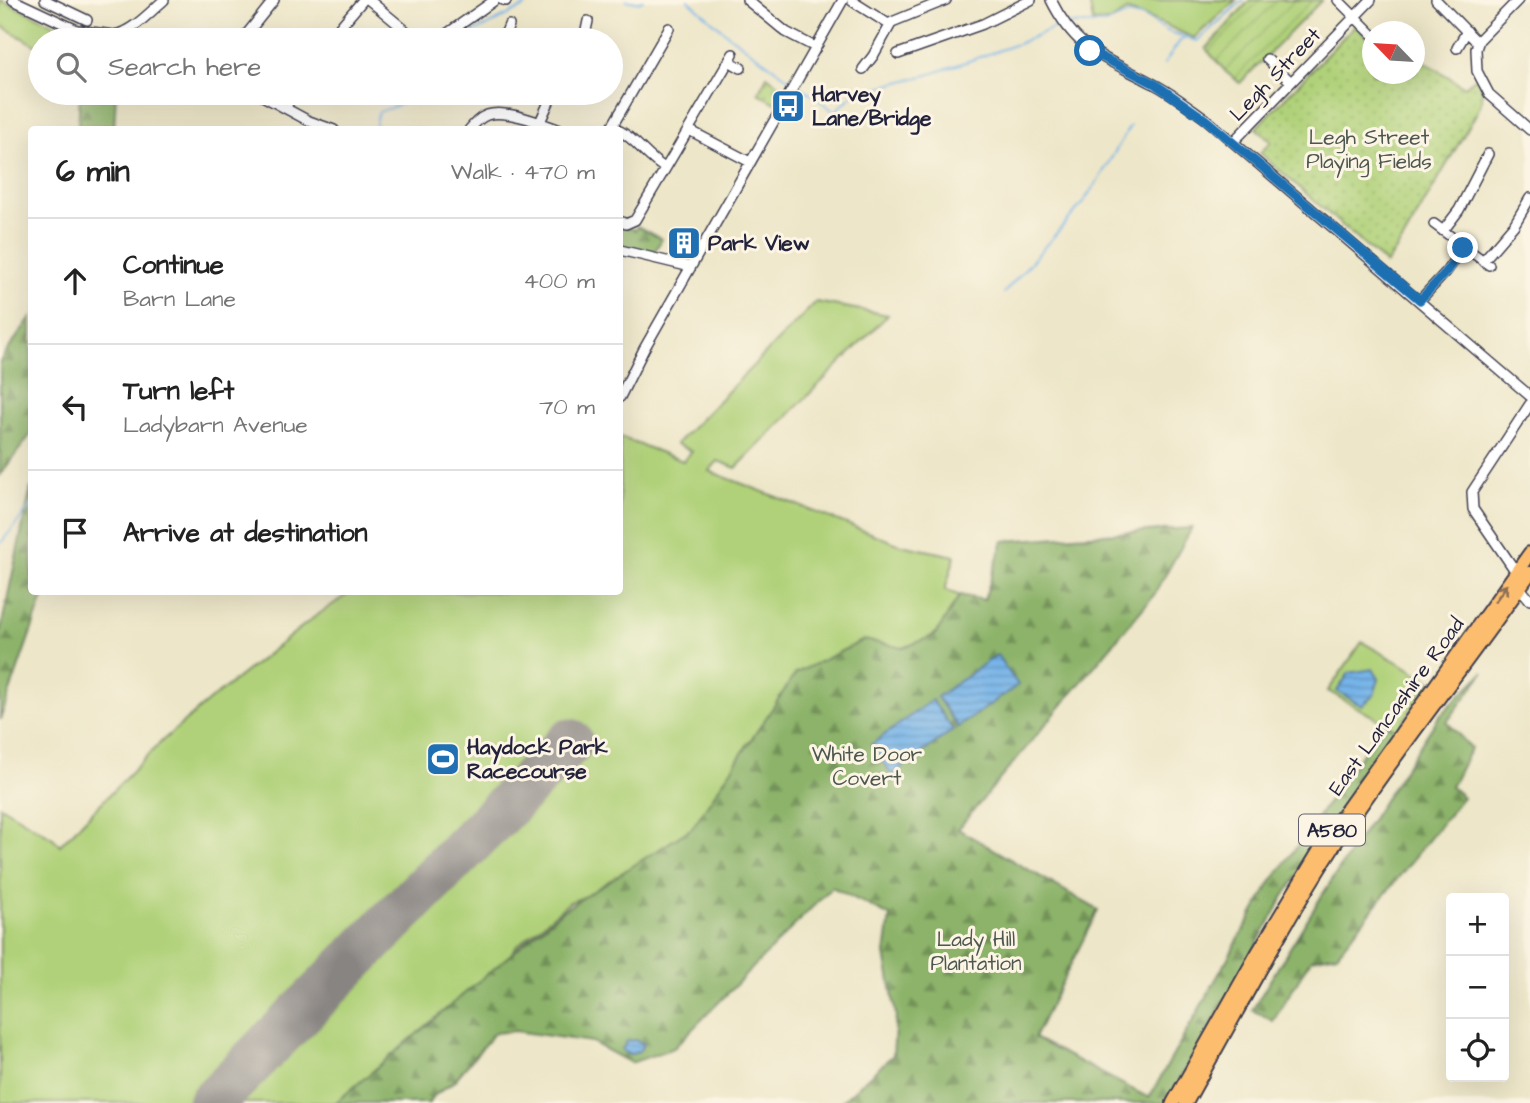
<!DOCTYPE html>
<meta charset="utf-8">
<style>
:root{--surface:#fff;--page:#f6f6f6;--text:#222;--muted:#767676;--line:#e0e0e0}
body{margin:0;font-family:"Architects Daughter",sans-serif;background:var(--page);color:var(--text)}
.controls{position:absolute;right:21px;bottom:21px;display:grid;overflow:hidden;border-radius:7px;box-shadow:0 7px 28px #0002}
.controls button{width:63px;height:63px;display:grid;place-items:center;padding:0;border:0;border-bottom:2px solid var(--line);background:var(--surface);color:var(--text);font:35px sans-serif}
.compass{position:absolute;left:1362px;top:21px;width:63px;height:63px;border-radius:50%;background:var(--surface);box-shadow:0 7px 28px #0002;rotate:295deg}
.stop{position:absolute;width:21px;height:21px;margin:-16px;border:5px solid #1f6fb2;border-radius:50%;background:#fff}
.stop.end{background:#1f6fb2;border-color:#fff;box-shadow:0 2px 7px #0008}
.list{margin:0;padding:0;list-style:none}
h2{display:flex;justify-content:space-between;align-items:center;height:91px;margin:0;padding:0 28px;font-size:30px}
h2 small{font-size:23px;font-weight:400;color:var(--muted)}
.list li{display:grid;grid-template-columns:46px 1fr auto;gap:21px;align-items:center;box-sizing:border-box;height:126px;padding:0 28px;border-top:2px solid var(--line)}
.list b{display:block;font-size:26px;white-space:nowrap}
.list p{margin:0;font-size:23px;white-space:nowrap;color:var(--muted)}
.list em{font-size:23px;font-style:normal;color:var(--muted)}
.icon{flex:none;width:38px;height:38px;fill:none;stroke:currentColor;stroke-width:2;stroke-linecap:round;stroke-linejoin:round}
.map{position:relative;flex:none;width:1530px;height:1103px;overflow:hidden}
.search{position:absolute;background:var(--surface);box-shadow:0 7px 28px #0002;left:28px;top:28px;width:595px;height:77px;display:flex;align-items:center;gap:18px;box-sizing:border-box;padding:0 24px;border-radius:38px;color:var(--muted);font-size:26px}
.panel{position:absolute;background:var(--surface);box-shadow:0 7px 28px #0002;left:28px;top:126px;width:595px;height:469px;border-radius:7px}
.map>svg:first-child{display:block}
</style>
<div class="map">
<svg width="1530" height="1103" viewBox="0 0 1530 1103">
<defs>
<pattern id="forest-firs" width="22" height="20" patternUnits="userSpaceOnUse" patternTransform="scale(1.75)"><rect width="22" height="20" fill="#8cb369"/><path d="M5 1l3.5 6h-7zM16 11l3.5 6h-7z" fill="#729158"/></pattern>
<pattern id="park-dots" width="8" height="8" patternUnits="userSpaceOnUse" patternTransform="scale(1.75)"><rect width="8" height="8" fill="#b0d179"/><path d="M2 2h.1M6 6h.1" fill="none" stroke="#97b36a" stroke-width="1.8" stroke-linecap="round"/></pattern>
<pattern id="garden-furrows" width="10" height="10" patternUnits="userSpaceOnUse" patternTransform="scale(1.75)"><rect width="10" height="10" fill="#b0d179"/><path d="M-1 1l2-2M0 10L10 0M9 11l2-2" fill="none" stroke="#97b36a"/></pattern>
<pattern id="water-rules" width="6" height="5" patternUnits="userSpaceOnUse" patternTransform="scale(1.75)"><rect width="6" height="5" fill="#76b4e9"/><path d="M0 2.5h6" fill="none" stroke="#6092be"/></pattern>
</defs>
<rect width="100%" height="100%" fill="#fcf5e5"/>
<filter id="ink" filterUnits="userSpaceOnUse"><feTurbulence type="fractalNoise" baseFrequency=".0143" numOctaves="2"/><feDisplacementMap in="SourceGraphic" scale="14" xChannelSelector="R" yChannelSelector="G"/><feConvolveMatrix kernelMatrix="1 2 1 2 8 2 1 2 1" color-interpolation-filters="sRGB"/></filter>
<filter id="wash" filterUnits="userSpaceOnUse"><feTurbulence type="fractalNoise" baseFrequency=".00686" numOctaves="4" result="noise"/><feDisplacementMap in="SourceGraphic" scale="28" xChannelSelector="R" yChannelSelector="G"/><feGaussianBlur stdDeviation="1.57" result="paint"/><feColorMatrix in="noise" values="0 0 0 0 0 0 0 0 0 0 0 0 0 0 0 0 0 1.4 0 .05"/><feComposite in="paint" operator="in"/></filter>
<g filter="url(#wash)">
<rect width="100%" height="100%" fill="#ede6c8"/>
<path fill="#b0d179" stroke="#697a5a" stroke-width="2" d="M0,0L84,37V40H40V48L0,25Z
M1089,0H1236L1194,38C1171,29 1151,16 1127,11L1110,21L1093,22Z
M816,302L888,315L736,468L718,461L709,471L901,545L955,556L945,590L963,597L944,624L923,645L762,726L746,746L734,787L718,822L595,893L570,902L516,947L502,967L468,1037L482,1048L454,1081L431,1098L429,1103H0V806L53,838L60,845L163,740L210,700L313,618L351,592H620V437L683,461L692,451L676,444Z
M1362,642L1431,681L1397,730L1328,691Z"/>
<path fill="url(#forest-firs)" stroke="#576a52" stroke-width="2" d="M80,93H116L114,129H78Z
M620,225L635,230L637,226L662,239L654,253L620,246Z
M31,317V434L0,475V361Z
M31,487L32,592H45L0,720V633Z
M1192,528L1154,595L958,829L1098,910L1034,1038L1149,1098L1268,887L1384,723L1397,730L1284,896L1167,1103H840L893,1055L896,1015L885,954L890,916L832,887L674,1048L631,1063L592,1042L515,1031L494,1033L454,1081L431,1098L429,1103H335L562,911L692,828L796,673L864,640L903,648L935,635L960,595L984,600L1003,541Z
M1484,672L1447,722L1471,748L1451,787L1463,797L1337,954L1311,959L1273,1021L1252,1010L1326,889L1440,715Z"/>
<path fill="url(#park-dots)" stroke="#697a5a" stroke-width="2" d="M1355,25L1372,42V74H1414L1415,56L1465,87L1476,78C1485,91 1484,98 1477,112L1403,240L1386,264L1260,153L1271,142L1256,128Z
M767,76L786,90L777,104L758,93Z"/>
<path fill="url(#garden-furrows)" stroke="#697a5a" stroke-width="2" d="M1250,0H1322L1240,83L1226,72L1206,49Z"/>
<path fill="url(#water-rules)" stroke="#4c6b92" stroke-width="2" d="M997,655L1018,685L958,727L937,697Z
M1373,669L1379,679L1374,695L1362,706L1337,691L1349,673Z
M932,700L953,730L892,775L871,745Z
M635,1040L644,1044L639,1051L629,1055L622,1050L627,1041Z"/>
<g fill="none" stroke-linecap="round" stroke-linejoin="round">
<path stroke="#76b4e9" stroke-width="2" d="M626,0L636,2L643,0
M688,0L731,37L792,81
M1069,24H1105L1128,14L1143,16L1167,31L1197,41L1243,0
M458,40L524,7L531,0
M1164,64L1180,41L1185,38
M800,86L835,112L855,93L931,74L1020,43L1060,25
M376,130V119L379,112L415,99L421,93
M1004,293L1082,204L1102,174L1130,126
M0,544L32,504"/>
<path stroke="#888482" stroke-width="47" d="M211,1103L570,742"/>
</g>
</g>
<g filter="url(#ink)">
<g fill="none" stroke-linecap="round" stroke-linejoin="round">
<g stroke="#403f50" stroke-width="12">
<path id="minor" d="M13,0L77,30L114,35C132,32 150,12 164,0
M45,0L87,20
M369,0L417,40
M502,0L506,1
M747,0L786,32L815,47
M1051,0C1077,52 1104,57 1152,83C1172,93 1189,107 1206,119L1530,396
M1338,0L1372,34
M1436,0L1478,43
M1518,0L1479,40L1476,49L1477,71L1489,94L1530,130
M852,1L890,25
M125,31L134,40
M500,35L517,40
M505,35L509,25
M242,40L274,0
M329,40L363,0
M438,40L495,0
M531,40H532
M584,40L588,21
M1457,48L1467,31
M898,54L983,24L1031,0
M1267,59L1291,82
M729,61L741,68
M863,69L873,56L892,22L946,0
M257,93L309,121L334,130
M377,94L400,93
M286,108L292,93
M540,122L553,93
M469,130C474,124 479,118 487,115C506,109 541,123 560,130
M610,130L669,28
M689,130L750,162
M620,131C638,141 647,158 665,168
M1233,142L1371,0
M620,221L626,224L635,220L733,54
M1434,224L1489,265
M1443,231L1459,210L1488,154
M620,250L691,267
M1483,261L1514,225L1530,198
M1420,300L1446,272L1463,248
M620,397L644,349L843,0
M1516,572L1473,509L1472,492L1530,404
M1520,588L1530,600"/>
</g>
<g stroke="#403f50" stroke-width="16">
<path id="highway" d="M1173,1103L1257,954L1330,833L1530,553
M1186,1103C1236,1014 1284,922 1340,836C1400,746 1468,662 1530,573"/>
</g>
<use href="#minor" stroke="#fff" stroke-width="9"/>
<use href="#highway" stroke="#fcbd6e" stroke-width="12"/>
</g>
<defs><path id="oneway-shaft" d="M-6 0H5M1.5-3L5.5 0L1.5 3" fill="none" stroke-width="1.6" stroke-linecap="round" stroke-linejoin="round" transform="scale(1.75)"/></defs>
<use stroke="#8f7054" href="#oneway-shaft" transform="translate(1501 593) rotate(-54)"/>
</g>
<g fill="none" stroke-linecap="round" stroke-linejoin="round" filter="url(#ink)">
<path stroke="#1f6fb2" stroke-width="9" d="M1090,51L1155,84L1206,120L1420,300L1446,272L1463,248"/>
</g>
<defs>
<g id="bus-square" transform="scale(1.75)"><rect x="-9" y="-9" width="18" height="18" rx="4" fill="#1f6fb2" stroke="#fcf5e5"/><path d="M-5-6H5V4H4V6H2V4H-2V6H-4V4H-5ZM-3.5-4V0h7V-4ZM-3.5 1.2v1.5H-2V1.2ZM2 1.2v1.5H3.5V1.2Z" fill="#fff"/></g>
<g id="building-square" transform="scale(1.75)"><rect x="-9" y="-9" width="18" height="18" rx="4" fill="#1f6fb2" stroke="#fcf5e5"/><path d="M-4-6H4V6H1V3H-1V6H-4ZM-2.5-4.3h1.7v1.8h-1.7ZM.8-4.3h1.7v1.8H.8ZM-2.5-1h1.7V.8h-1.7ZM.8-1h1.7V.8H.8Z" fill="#fff"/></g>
<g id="stadium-square" transform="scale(1.75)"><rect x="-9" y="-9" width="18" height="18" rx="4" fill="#1f6fb2" stroke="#fcf5e5"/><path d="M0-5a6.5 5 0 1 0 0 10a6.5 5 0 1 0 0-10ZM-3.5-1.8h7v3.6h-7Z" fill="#fff"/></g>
</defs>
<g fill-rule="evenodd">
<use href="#bus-square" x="788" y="106"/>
<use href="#building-square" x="684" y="243"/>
<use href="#stadium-square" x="443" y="759"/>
</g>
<g text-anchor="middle" stroke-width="6" stroke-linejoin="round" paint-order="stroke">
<rect fill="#fcf5e5" stroke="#63616e" stroke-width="2" x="1299" y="814.5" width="66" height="31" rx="5"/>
<g font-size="19" font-weight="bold" fill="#22223b">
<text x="1332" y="837">A580</text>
</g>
<g font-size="21" fill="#22223b" stroke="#fcf5e5">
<text transform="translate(1275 74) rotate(-46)" y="7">Legh Street</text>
<text transform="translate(1396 706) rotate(-54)" y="7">East Lancashire Road</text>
</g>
<g font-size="21" font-weight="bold" fill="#22223b" stroke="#fcf5e5" text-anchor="start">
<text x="812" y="101">Harvey<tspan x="812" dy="24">Lane/Bridge</tspan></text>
<text x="708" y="250">Park View</text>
<text x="467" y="754">Haydock Park<tspan x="467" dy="24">Racecourse</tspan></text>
</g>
<g font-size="21" fill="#4d574e" stroke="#fcf5e5">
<text x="1369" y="144">Legh Street<tspan x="1369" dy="24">Playing Fields</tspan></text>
<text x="867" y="761">White Door<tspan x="867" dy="24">Covert</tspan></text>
<text x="976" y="946">Lady Hill<tspan x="976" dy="24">Plantation</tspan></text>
</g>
</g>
</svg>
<div class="controls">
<button>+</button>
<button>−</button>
<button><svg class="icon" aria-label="locate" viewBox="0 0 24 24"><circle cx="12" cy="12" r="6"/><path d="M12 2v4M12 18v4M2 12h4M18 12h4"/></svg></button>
</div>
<svg class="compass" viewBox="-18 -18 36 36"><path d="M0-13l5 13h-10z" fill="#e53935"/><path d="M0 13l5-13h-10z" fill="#767676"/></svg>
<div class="stop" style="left:1090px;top:51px"></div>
<div class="stop end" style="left:1463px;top:248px"></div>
<div class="search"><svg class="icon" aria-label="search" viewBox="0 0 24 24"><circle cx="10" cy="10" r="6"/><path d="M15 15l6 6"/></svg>Search here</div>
<section class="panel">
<h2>6 min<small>Walk · 470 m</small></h2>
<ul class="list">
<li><svg class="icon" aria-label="ahead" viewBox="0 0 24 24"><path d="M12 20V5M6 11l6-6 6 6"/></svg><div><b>Continue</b><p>Barn Lane</p></div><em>400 m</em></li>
<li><svg class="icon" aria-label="left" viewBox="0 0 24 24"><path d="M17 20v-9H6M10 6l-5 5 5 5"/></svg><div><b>Turn left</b><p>Ladybarn Avenue</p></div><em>70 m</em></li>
<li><svg class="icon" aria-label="arrive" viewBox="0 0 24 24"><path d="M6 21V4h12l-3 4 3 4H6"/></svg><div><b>Arrive at destination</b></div></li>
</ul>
</section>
</div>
